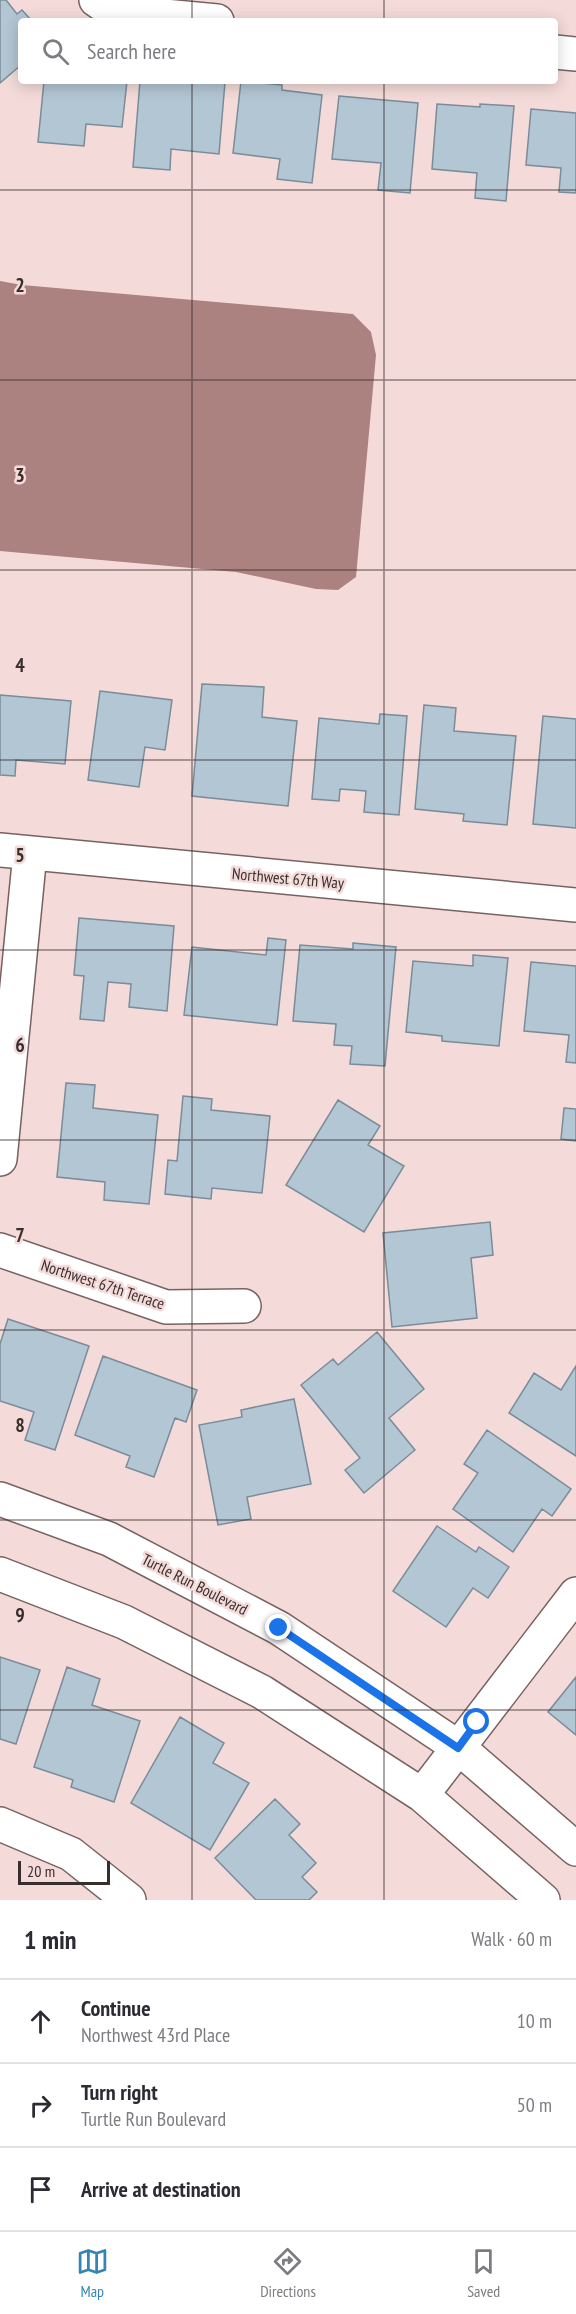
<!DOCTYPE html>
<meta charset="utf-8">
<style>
:root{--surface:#fff;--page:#f2f2f3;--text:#2b2b33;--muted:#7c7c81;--line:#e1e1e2;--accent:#3385b5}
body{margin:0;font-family:"PT Sans Narrow",sans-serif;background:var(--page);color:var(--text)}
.scale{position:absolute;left:18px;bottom:15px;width:92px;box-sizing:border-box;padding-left:6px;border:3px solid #382e2e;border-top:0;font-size:16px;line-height:21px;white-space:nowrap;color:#382e2e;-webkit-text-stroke:4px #f4dbd9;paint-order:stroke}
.stop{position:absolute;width:18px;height:18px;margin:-14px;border:4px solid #1a73e8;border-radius:50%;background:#fff}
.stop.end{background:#1a73e8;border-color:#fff;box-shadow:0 2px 6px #0008}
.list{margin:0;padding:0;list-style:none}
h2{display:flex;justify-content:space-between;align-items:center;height:78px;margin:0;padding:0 24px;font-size:26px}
h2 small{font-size:20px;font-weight:400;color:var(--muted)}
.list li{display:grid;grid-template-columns:39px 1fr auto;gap:18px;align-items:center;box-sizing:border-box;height:84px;padding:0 24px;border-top:2px solid var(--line)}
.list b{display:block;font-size:22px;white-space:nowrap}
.list p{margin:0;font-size:20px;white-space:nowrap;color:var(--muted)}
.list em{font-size:20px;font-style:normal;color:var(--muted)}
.icon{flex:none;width:33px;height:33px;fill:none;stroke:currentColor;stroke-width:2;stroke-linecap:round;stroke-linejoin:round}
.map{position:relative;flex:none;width:576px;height:1900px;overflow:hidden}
.search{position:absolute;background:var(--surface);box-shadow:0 3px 15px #0003;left:18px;right:18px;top:18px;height:66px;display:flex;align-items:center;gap:15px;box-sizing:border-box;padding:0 21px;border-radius:6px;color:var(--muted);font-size:22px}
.sheet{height:330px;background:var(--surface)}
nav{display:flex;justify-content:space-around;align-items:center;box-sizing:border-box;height:84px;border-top:2px solid var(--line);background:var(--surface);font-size:16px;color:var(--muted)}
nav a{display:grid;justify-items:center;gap:3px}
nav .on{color:var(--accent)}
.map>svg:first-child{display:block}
</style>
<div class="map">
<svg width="576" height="1900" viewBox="0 0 576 1900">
<rect width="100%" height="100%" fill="#f4dbd9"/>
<path fill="#ab8280" d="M0,281L22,285L353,314L371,332L376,355L356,577L338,590L316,589L236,572L0,551Z"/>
<path fill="#b3c6d4" stroke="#7a8c99" stroke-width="1.5" d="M0,0H6L17,14L22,10L32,21H21V65L0,83Z
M44,81H127L122,127L86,124L84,146L38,142Z
M140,81L225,82L219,154L171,149L170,170L133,167Z
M241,81L282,85V90L322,95L312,183L277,179L280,159L233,153Z
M339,96L418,103L410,193L378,190L381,163L332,159Z
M437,104L480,107V104L514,106L506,201L475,198L477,173L432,169Z
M531,109L576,113V193L559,192L561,168L526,165Z
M202,684L264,687L262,717L297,721L288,806L192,796Z
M100,691L172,700L165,750L145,747L139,787L88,780Z
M0,695L71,701L65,764L16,760L15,776L0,775Z
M424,705L456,708L454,731L516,736L507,825L463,821L464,814L415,809Z
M380,714L407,716L399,815L364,812L366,791L340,789L339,801L312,799L319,718L379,724Z
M543,716L576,719V828L533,824Z
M79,918L174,926L167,1011L129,1007L131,984L108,982L104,1021L80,1019L84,976L74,975Z
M268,938L286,940L277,1025L184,1015L192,947L266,955Z
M353,943L396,947L385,1066L350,1064L352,1046L334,1045L336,1024L293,1021L300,945L353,949Z
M473,955L508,958L499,1046L442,1041V1036L406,1032L413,961L473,966Z
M531,962L576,966V1063L566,1062L569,1035L524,1031Z
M66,1083L95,1085L93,1108L158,1115L149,1204L104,1200L105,1182L57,1177Z
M183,1096L212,1099L211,1110L270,1116L262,1193L212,1188L211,1199L165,1194L168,1160L177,1161Z
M338,1100L380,1126L368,1145L404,1166L364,1232L286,1185Z
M564,1108L576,1109V1141L561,1139Z
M490,1222L493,1255L471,1258L477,1318L392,1327L383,1233Z
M8,1319L89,1346L55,1450L25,1440L34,1412L0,1401V1344Z
M377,1332L424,1389L389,1418L415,1450L364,1493L345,1470L360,1458L301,1385L333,1359L338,1365Z
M103,1356L197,1390L186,1422L175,1418L154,1477L126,1467L130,1456L75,1435Z
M576,1366V1456L509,1413L534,1373L561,1390Z
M294,1399L311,1484L247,1497L251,1519L218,1525L199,1425L242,1417L241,1410Z
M487,1430L571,1489L552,1516L542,1509L513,1552L453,1509L478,1473L464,1464Z
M437,1526L476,1552L479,1547L509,1567L488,1598L473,1588L446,1627L393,1591Z
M0,1657L40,1670L16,1744L0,1739Z
M67,1667L100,1679L92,1705L140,1721L114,1802L71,1787L73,1780L34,1767Z
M576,1677V1735L548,1712Z
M180,1717L224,1743L213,1763L249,1783L210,1850L131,1803Z
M275,1799L300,1824L289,1835L316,1863L302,1877L317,1892L309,1900H256L215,1858Z"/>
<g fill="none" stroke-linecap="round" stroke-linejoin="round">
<g stroke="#786261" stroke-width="36">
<path id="minor" d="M96,0L112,11L217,21
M555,52L576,54
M0,850L576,905
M0,1159L30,853
M0,1250L166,1307L244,1306
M0,1499L109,1539L279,1628L458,1747L576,1849
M0,1574L124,1622L262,1692L422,1795L543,1900
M422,1795L576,1594
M0,1824L71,1854L129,1900"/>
</g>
<use href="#minor" stroke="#fff" stroke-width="33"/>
</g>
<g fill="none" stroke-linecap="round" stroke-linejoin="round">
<path stroke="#1a73e8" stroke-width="8" d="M279,1628L458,1748L477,1722"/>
</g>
<path fill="none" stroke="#382e2e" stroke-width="1.5" stroke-opacity="0.55" d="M192,0V21M384,0V21M192,81V1900M384,81V1900M0,190H576M0,380H576M0,570H576M0,760H576M0,950H576M0,1140H576M0,1330H576M0,1520H576M0,1710H576"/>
<g text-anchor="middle" stroke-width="5" stroke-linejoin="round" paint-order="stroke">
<g font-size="16" fill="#382e2e" stroke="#f4dbd9">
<text transform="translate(288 878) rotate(5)" y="6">Northwest 67th Way</text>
<text transform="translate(103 1284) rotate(18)" y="6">Northwest 67th Terrace</text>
<text transform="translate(195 1584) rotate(27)" y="6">Turtle Run Boulevard</text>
</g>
</g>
<g font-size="20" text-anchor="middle" font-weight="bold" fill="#382e2e" stroke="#f4dbd9" stroke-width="5" stroke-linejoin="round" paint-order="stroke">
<text x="20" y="292">2</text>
<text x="20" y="482">3</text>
<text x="20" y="672">4</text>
<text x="20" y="862">5</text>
<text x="20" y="1052">6</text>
<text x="20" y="1242">7</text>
<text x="20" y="1432">8</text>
<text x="20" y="1622">9</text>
</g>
</svg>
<div class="scale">20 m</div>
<div class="stop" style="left:477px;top:1722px"></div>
<div class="stop end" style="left:279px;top:1628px"></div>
<div class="search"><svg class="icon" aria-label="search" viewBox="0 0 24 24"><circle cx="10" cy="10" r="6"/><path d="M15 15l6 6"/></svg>Search here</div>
</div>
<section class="sheet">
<h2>1 min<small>Walk · 60 m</small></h2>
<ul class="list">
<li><svg class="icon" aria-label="ahead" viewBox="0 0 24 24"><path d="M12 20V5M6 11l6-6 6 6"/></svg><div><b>Continue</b><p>Northwest 43rd Place</p></div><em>10 m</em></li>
<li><svg class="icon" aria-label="right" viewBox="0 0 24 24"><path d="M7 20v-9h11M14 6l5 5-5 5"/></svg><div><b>Turn right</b><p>Turtle Run Boulevard</p></div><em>50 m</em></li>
<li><svg class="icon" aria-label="arrive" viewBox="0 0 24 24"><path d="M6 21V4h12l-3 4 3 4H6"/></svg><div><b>Arrive at destination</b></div></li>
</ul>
</section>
<nav>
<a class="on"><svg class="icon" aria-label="map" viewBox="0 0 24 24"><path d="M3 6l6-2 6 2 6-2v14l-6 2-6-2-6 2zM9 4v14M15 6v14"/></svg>Map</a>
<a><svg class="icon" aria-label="directions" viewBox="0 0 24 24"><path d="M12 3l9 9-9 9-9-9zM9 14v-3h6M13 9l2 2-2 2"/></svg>Directions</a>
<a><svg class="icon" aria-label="saved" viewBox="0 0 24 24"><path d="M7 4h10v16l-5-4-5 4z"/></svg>Saved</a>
</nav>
